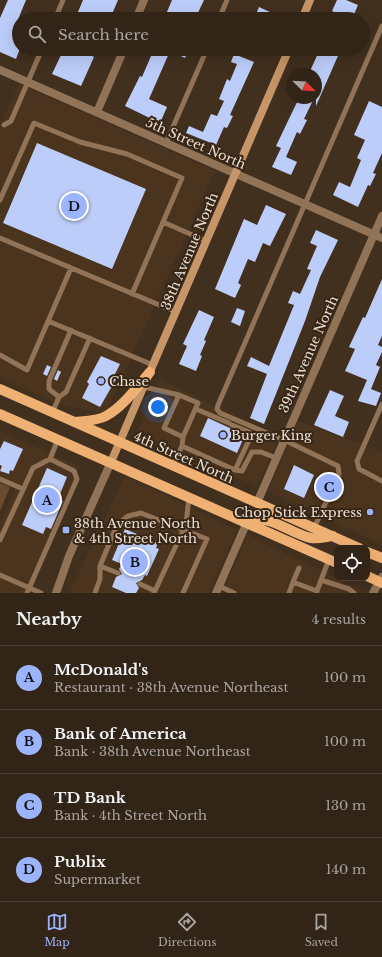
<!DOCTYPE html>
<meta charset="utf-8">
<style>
:root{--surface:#322417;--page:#3a2c20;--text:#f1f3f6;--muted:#a8a4a1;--line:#4d4136;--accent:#9cb4fd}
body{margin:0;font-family:"Libre Baskerville",serif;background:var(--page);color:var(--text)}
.controls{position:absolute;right:12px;bottom:12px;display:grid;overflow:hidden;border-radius:8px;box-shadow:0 4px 16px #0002}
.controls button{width:36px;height:36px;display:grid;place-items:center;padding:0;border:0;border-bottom:1px solid var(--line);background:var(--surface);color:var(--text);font:20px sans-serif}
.compass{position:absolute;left:286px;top:68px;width:36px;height:36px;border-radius:50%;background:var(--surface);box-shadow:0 4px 16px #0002;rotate:114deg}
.you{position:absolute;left:158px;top:407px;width:14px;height:14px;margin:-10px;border:3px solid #fff;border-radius:50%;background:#1a73e8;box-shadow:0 0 0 6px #1a73e833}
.badge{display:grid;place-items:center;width:26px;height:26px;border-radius:50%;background:var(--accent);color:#111;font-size:13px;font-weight:700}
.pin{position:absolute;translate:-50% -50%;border:2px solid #fff;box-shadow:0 1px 4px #0006}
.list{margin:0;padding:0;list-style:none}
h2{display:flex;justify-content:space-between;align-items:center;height:52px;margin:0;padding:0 16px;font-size:17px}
h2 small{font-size:13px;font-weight:400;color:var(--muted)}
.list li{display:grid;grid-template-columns:26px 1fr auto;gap:12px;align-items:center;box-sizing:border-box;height:64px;padding:0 16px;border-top:1px solid var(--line)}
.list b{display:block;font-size:15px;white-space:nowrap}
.list p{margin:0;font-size:13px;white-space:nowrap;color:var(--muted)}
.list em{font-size:13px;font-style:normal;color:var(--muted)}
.icon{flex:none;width:22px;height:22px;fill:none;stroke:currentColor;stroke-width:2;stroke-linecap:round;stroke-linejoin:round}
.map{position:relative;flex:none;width:382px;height:593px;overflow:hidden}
.search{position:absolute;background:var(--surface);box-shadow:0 4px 16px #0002;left:12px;right:12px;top:12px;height:44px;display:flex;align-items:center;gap:10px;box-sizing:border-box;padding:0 14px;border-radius:22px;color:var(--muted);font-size:15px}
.sheet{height:308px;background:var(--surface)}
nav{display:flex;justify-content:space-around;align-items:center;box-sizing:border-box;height:56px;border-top:1px solid var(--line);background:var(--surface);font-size:11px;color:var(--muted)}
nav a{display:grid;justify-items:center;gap:2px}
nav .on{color:var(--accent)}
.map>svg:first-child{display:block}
</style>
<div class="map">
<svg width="382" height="593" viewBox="0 0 382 593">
<rect width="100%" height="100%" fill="#42301f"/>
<path fill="#4b341d" d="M19,84L215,171L108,408L101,412L62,405L0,378V125Z
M160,379L278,438L257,487L137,433Z
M298,421L382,452V544L268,492Z
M0,431L80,466L30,593H0V523L15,489L12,483L0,478Z
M125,476L237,530L209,593H69Z
M248,535L367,593H222Z"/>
<path fill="#6b4b2d" d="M0,483L10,487L0,511Z"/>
<path fill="#bdcdf9" d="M8,0H26L17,22L19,23L17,28L19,29V51L16,59L0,52V18Z
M83,0H118L110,19H75Z
M172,0H204L195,19H164Z
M337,0H346L358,5L352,19H334L336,13L332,11Z
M259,7L285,19H254Z
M47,49H89L87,53L94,57L81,86L52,74L61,55Z
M154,49H189L185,58L170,51L149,99L167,107L160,123L125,106L140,76L142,77Z
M320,49H341L316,106V73L310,71Z
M234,54L254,62L230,115L233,116L227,128L224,127L216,145L186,133L189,126L203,132L211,114L217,116L224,101L219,99L227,79L230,81L237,64L231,62Z
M299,98H314L304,119L307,120L300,134L297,132L286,157L297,162L291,175L272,167L281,148L276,146Z
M369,101L382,107V153L373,173L376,174L370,186L368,185L358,207L333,195L339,182L350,187L361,160L357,158L365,140L354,135Z
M37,143L146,189L112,269L3,223Z
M266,205L286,214L270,246L263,243L255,262L248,259L238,283L241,285L235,298L215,289L244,219L257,225Z
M316,230L338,240L320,277L305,321L264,424L250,418L267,374L247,366L251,357L269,366L294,305L288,303L293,291L300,294L311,270L307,269L317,246L310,243Z
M382,279V336L378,345L382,347V352L376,365L380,367L371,389L381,393L376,406L358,401L367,380L345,371L355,349L349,347L363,317L365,318Z
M237,308L245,311L240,326L231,322Z
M199,310L214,317L204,340L206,341L200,355L202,356L196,371L179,364L187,346L183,344Z
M101,356L120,364L113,378L116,379L100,407L82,398L89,384L87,382Z
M47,365L51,367L47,376L43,374Z
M58,370L61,372L57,381L54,379Z
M330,390L344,396L335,416L349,422L343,437L314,425Z
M208,418L245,435L237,453L200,436Z
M4,441L23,449L13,471L10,470L9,474L0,471L2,466L0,465V449Z
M294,465L314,475L304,498L284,489Z
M47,468L67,477L58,499L63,501L51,529L46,527L43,534L22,525Z
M125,529L158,543L156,548L159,549L147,576L145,575L142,580L136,583L139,588L136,593H126L112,587L116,577L122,574L119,569L122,564L112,560Z"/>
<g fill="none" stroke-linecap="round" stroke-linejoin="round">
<path stroke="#917357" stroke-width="5" d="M55,19L63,0
M219,19L227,0
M4,125L11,121L42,49
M166,143L207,49
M0,200L34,123L80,142L127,154L182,178L132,294
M163,222L206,241
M0,238L176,312
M48,321L153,365
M0,355L27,370L71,268
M144,387L179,395
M59,397L49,389V381L71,330
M382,404L357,461L359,469L382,481
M196,409L229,423
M52,413L59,397L66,392L90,338
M232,425L249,432V440L235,470
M182,446L183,437L198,403L179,395L164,428L183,437
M173,466L182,446L235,470L242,471L252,452H261L276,458
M0,479L23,489
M314,528L339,474L338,466L284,440L220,413L217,409L218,405L382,26
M0,540L33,468L50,459L58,439
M100,566L118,573
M0,575L41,593
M321,580L349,589L354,593
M293,582L299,568
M140,584L155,591
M219,586L234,593
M27,593L77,479L74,471L50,459
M95,593L100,579V566L117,525L128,516L141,513L207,539L183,593
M154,593L186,524L189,497
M289,593L293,582L317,591L329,559"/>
<path stroke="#917357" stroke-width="8" d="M136,19L144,0
M0,70L382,238
M97,112L124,49
M257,503L382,216
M216,593L247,522
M373,593L382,577"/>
<path stroke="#917357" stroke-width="8" d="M56,593L69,556L111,462"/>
<path stroke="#c69568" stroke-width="8" d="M302,19L310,0
M111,462L289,49"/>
<path stroke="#efb074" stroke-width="10" d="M0,389L359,548
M0,414L337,563
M75,422C85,421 97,421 106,416C123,407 137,387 150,372
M247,522C268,512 290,534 311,538C318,539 325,537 333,536
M367,552L382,558
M367,576L382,583"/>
</g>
<g fill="#9cb4fd" stroke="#372615" stroke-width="1.5">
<circle cx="101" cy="381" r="4"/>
<circle cx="223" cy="435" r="4"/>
<circle cx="370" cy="512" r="4"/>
<rect x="62" y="526" width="8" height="8" rx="2"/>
</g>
<g text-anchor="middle" stroke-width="4" stroke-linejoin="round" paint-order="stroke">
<g font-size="13" fill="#eaded3" stroke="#372615">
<text transform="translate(196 143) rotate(24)" y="5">5th Street North</text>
<text transform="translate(189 251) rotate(-67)" y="5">38th Avenue North</text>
<text transform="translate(308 354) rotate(-66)" y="5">39th Avenue North</text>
<text transform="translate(184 457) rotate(24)" y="5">4th Street North</text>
</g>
<g font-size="13" fill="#eaded3" stroke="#372615" text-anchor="start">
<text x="109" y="386">Chase</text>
<text x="231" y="440">Burger King</text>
<text x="362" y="517" text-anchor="end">Chop Stick Express</text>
<text x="74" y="528">38th Avenue North<tspan x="74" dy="15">&amp; 4th Street North</tspan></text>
</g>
</g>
</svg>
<div class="controls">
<button><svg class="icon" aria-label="locate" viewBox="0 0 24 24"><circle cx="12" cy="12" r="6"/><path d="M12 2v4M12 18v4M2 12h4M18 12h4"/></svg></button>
</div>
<svg class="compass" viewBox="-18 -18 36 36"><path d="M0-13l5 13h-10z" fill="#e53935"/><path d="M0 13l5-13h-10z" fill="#a8a4a1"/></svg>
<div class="you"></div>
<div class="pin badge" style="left:47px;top:500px">A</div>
<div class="pin badge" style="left:135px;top:562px">B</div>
<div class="pin badge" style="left:329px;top:487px">C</div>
<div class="pin badge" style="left:74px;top:206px">D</div>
<div class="search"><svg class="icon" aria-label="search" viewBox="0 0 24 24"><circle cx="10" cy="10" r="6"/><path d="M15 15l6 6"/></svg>Search here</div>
</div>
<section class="sheet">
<h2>Nearby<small>4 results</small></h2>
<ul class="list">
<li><span class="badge">A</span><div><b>McDonald's</b><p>Restaurant · 38th Avenue Northeast</p></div><em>100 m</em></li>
<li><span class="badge">B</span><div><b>Bank of America</b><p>Bank · 38th Avenue Northeast</p></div><em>100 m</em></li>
<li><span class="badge">C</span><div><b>TD Bank</b><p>Bank · 4th Street North</p></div><em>130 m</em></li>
<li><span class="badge">D</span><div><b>Publix</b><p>Supermarket</p></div><em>140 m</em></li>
</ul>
</section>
<nav>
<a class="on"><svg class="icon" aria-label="map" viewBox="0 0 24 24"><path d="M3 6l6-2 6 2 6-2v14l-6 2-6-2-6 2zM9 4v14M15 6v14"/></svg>Map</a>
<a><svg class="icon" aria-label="directions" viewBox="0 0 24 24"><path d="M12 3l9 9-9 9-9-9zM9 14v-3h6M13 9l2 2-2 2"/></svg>Directions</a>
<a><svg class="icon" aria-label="saved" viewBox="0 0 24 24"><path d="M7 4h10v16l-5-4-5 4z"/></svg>Saved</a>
</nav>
